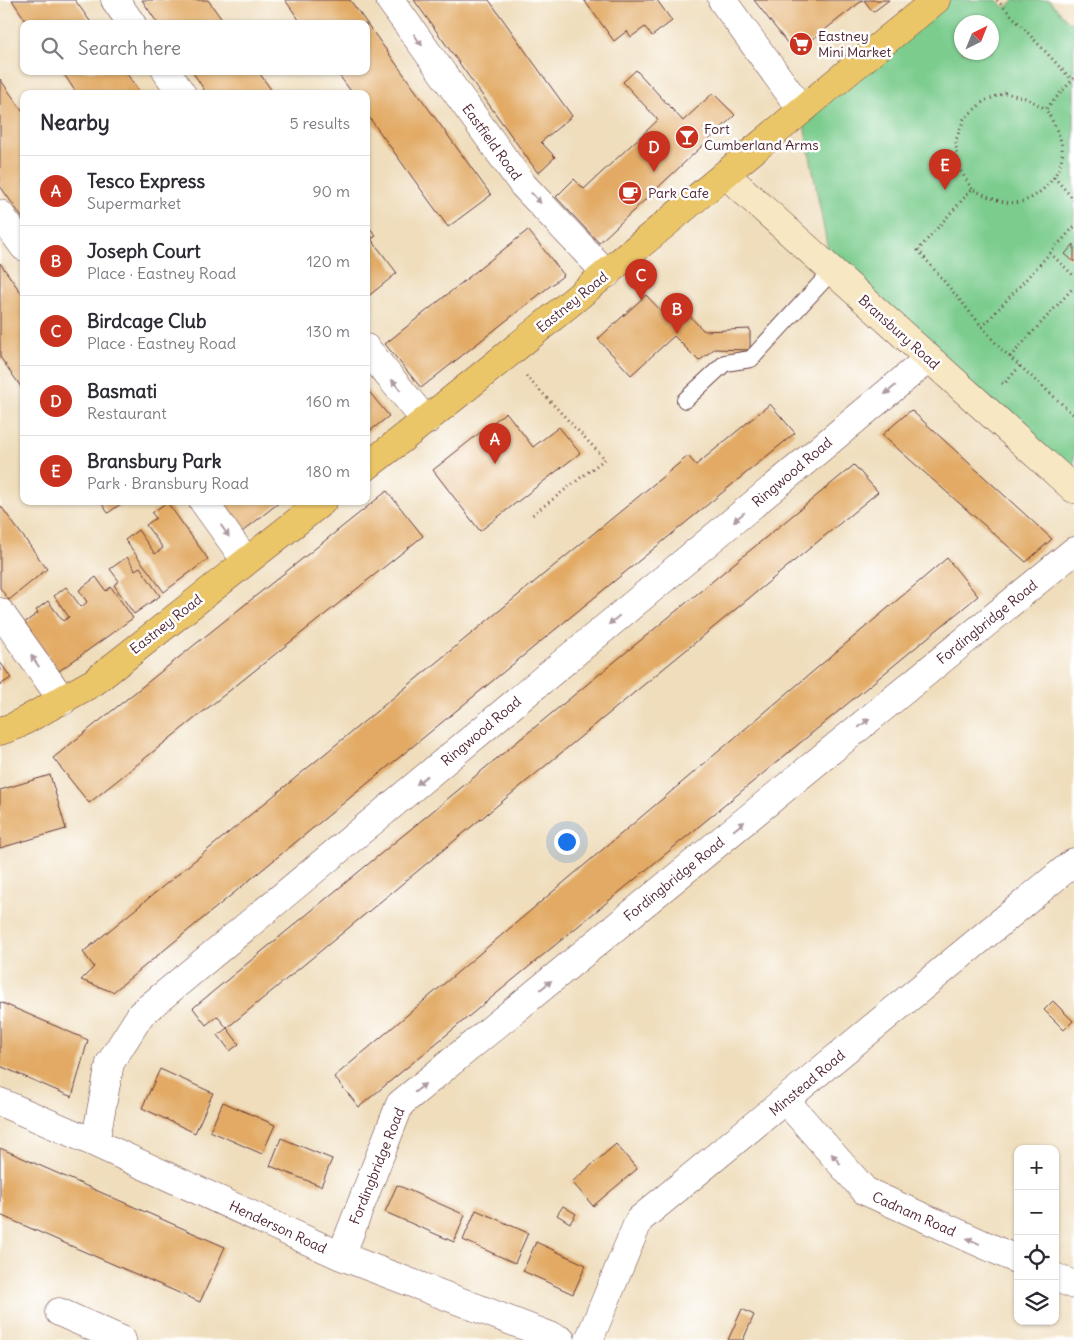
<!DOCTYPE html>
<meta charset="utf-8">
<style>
:root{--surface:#fff;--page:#f7f7f7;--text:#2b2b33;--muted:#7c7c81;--line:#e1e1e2;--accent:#c8321e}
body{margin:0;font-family:Delius,sans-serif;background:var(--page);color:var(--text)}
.controls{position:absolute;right:15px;bottom:15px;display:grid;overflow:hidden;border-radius:10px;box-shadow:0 1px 4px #0004}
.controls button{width:45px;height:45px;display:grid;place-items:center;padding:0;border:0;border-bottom:1px solid var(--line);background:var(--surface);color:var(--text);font:25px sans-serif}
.compass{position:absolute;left:954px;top:15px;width:45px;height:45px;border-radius:50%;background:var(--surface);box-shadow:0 1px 4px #0004;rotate:43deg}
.you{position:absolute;left:566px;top:841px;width:18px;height:18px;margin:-12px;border:4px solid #fff;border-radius:50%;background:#1a73e8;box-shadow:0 0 0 8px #1a73e833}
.badge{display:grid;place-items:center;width:32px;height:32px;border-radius:50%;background:var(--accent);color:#fff;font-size:16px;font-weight:700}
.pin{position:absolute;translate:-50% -41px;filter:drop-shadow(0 1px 2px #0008)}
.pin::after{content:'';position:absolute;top:26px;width:18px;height:15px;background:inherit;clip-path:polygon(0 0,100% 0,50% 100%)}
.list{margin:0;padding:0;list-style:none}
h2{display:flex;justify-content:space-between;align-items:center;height:65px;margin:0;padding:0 20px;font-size:21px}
h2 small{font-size:16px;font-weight:400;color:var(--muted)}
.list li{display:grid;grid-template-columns:32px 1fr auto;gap:15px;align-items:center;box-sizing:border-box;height:70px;padding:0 20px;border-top:1px solid var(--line)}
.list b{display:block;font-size:19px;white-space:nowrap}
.list p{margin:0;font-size:16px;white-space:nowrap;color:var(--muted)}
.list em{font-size:16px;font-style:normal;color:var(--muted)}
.icon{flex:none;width:28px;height:28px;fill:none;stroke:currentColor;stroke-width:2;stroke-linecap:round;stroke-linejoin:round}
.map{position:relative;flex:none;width:1074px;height:1340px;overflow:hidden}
.search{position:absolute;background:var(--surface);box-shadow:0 1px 4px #0004;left:20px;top:20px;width:350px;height:55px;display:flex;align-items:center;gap:12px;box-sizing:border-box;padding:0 18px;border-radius:10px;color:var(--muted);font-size:19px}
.panel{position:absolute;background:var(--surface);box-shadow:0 1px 4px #0004;left:20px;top:90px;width:350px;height:415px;border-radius:10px}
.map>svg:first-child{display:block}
</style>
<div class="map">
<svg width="1074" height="1340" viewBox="0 0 1074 1340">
<rect width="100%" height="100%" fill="#fff"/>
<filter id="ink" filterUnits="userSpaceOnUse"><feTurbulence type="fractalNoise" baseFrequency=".02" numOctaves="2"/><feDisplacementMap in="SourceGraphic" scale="10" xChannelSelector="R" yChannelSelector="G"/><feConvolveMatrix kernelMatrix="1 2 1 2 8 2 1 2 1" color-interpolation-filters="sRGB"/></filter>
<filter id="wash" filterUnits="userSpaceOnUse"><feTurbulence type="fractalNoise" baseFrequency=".0096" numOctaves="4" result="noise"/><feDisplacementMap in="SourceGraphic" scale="20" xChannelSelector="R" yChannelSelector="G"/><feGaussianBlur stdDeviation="1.12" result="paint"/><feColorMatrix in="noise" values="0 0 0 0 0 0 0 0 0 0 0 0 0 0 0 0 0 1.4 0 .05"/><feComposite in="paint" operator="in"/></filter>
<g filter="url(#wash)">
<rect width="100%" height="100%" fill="#efddbb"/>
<path fill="#7bcc8e" stroke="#62765c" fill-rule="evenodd" d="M936,0H997L1005,8L1015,0H1049L1070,23L1074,20V489L832,271L801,109ZM962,22H992V52H962Z"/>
<g id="blocks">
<path fill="#e2aa65" d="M12,0H75L92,24H28Z
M142,0H208L225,24H158Z
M285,0H350L491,195L448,227L366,113V94H353L336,71H366V24H302Z
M414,0H489L541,73L572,116L541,142L555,157L538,173Z
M584,0H657L672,21L652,36L645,27L631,37L627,31L614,41Z
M754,0H863L795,53Z
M864,0H889L873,12Z
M636,70L683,121L713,93L735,115L599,243L556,197L574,179L584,189L658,120L623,82Z
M62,71H125L141,94H77Z
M192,71H258L274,94H207Z
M0,79L24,113V220L0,186Z
M366,223L376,236L371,239L397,273L366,298Z
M528,230L564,275L421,388L385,344Z
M1074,244V262L1065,254Z
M0,263L24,297V391L0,357Z
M646,295L666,316L679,305L704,331L750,329V350L714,349L699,361L674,336L631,375L598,339Z
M366,388L389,416L366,434Z
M770,404L795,433L113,992L81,980L94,967L83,952L688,456L696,465Z
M911,410L1052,539L1026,562L882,435Z
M506,412L533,447L559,427L580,453L480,531L433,470Z
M854,465L878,492L227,1028L217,1016L206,1025L193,1008Z
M387,491L423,536L89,803L53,758Z
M100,501H125L108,513Z
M218,501H281L242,532Z
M167,502L208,559L164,592L125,540L138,530L155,554L163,548L146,525L156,518L152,513Z
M0,505L47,569L9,600L0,588Z
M127,557L135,570L140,567L160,596L134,614L114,585L119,581L110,569Z
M947,558L978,596L359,1107L334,1077Z
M96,577L106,591L111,587L133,618L59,671L24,623L38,613L36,610L48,601L63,621L69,617L54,596L66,587L81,607L87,602L79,590Z
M0,662L11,678L0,685Z
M50,775L66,829L0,848V790Z
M1053,1001L1073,1021L1064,1030L1044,1010Z
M0,1002L88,1040L72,1097L0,1066Z
M227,1028L239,1044L230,1051L218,1035Z
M160,1069L213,1093L195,1133L142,1108Z
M223,1102L275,1125L262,1154L210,1131Z
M281,1138L332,1159L321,1186L270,1166Z
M616,1144L637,1169L593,1206L572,1182Z
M0,1148L225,1247L200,1302L0,1215Z
M397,1185L465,1215L454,1242L385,1212Z
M563,1206L576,1214L570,1223L557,1215Z
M476,1210L528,1233L515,1263L463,1240Z
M536,1242L586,1265L573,1294L523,1271Z
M742,1309L754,1315L743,1340H728Z"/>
</g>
</g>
<g filter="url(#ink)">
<use href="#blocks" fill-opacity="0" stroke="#633c41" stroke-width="1"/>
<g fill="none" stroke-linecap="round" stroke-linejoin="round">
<g stroke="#633c41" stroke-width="18">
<path id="lane" d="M685,400L725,363L751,359L832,271"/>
</g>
<g stroke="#633c41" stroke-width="29">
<path id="street" d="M115,0L132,24
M390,0L523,185L607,274
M722,0L801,109
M166,71L182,94
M0,214L24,247
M366,348L426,421
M203,501L246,561
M0,612L63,701
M786,1101L865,1191L1018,1260
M0,1102L95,1143L341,1256L561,1340
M95,1143L110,1063L141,1014L928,359
M341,1256L400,1104L1074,551
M1055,1277L1074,1285
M59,1312L122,1340
M589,1340L639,1220L1074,862"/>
</g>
<g stroke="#633c41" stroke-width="29">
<path id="secondary" d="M725,174L1074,489"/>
</g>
<g stroke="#633c41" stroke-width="29">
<path id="primary" d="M366,467C560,317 745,154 936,0
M0,731L15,726L94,682L323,501"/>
</g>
<path stroke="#633c41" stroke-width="3" stroke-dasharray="1 4" stroke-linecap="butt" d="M997,0L1072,80
M1074,78L1046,109C1053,123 1064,139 1062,156C1060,176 1039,198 1020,202C1004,206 985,195 972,189L918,250L999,347L1074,415
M1054,177L1074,200
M972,189L957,165L956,140L964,119L984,101L1005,93L1026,98L1046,109
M1050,253L1074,276
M982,327L1074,227
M1010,357L1074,287
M526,376L605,459L531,516
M1002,383L1004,384L1020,366"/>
<use href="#lane" stroke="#fff" stroke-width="16"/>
<use href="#street" stroke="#fff" stroke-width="28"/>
<use href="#secondary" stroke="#f7e8c3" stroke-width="28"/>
<use href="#primary" stroke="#ebc669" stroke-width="28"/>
</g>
<defs><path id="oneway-solid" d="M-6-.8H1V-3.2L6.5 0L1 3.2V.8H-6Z" transform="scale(1.25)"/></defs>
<g fill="#ae9aa0">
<use href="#oneway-solid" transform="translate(418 40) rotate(54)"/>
<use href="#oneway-solid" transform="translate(536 198) rotate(47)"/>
<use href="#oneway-solid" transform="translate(396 385) rotate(-129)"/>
<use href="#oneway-solid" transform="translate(890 390) rotate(140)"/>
<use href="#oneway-solid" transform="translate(739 517) rotate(140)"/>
<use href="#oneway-solid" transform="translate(225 531) rotate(55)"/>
<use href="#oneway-solid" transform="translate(614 620) rotate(140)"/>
<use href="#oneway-solid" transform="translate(35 661) rotate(-125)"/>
<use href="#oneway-solid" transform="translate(864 723) rotate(-39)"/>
<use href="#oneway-solid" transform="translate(422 780) rotate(140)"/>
<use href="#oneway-solid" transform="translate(739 826) rotate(-39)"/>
<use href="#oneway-solid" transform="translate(546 985) rotate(-39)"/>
<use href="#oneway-solid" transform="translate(420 1088) rotate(-39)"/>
<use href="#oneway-solid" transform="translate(836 1159) rotate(-131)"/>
<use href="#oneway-solid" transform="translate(973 1241) rotate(-156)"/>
</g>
</g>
<defs>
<g id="supermarket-disc" transform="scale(1.25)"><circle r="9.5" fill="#c8321e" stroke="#fff"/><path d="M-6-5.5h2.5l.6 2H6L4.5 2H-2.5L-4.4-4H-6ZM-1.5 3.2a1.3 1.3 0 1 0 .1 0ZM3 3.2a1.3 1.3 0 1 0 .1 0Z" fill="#fff"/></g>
<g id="bar-disc" transform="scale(1.25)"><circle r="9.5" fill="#c8321e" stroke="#fff"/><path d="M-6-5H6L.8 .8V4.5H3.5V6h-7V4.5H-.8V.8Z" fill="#fff"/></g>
<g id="cafe-disc" transform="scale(1.25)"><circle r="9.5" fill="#c8321e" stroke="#fff"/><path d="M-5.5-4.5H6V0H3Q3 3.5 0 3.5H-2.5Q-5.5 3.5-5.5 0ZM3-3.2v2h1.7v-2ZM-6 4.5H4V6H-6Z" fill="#fff"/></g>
</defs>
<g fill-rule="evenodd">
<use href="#supermarket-disc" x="801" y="44"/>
<use href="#bar-disc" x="687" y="137"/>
<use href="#cafe-disc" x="630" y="193"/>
</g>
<g text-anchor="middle" stroke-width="5" stroke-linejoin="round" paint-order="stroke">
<g font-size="14" fill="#4a1f2b" stroke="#fff" text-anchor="start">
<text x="818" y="41">Eastney<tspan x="818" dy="16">Mini Market</tspan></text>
<text x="704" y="134">Fort<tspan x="704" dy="16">Cumberland Arms</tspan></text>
<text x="648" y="198">Park Cafe</text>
</g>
<g font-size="14" fill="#4a1f2b" stroke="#fff">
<text transform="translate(492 142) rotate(54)" y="5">Eastfield Road</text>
<text transform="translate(572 302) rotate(-39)" y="5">Eastney Road</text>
<text transform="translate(899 332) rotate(42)" y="5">Bransbury Road</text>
<text transform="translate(792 472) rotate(-40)" y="5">Ringwood Road</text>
<text transform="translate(987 622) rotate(-39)" y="5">Fordingbridge Road</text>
<text transform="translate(166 624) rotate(-38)" y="5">Eastney Road</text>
<text transform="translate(481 731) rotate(-40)" y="5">Ringwood Road</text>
<text transform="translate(674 879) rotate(-39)" y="5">Fordingbridge Road</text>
<text transform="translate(807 1083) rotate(-40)" y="5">Minstead Road</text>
<text transform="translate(377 1166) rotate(-68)" y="5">Fordingbridge Road</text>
<text transform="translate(914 1214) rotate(24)" y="5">Cadnam Road</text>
<text transform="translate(278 1227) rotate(25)" y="5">Henderson Road</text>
</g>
</g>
</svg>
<div class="controls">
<button>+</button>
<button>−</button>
<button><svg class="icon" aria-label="locate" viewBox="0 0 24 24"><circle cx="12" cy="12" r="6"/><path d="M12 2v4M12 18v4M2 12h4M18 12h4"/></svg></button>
<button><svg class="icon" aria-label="layers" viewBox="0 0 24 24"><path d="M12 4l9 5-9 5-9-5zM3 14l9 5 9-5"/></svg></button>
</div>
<svg class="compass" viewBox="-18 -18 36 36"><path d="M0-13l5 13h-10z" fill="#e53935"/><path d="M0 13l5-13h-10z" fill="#7c7c81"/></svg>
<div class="you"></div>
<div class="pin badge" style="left:495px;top:464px">A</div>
<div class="pin badge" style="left:677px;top:334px">B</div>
<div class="pin badge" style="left:641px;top:300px">C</div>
<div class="pin badge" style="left:654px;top:172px">D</div>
<div class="pin badge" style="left:945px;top:190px">E</div>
<div class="search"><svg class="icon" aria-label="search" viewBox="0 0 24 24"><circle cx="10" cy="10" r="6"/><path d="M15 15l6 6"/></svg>Search here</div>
<section class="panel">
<h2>Nearby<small>5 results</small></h2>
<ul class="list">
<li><span class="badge">A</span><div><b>Tesco Express</b><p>Supermarket</p></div><em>90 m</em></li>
<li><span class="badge">B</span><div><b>Joseph Court</b><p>Place · Eastney Road</p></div><em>120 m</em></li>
<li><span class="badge">C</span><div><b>Birdcage Club</b><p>Place · Eastney Road</p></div><em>130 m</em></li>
<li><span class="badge">D</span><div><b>Basmati</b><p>Restaurant</p></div><em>160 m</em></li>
<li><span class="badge">E</span><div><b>Bransbury Park</b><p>Park · Bransbury Road</p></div><em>180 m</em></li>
</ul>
</section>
</div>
